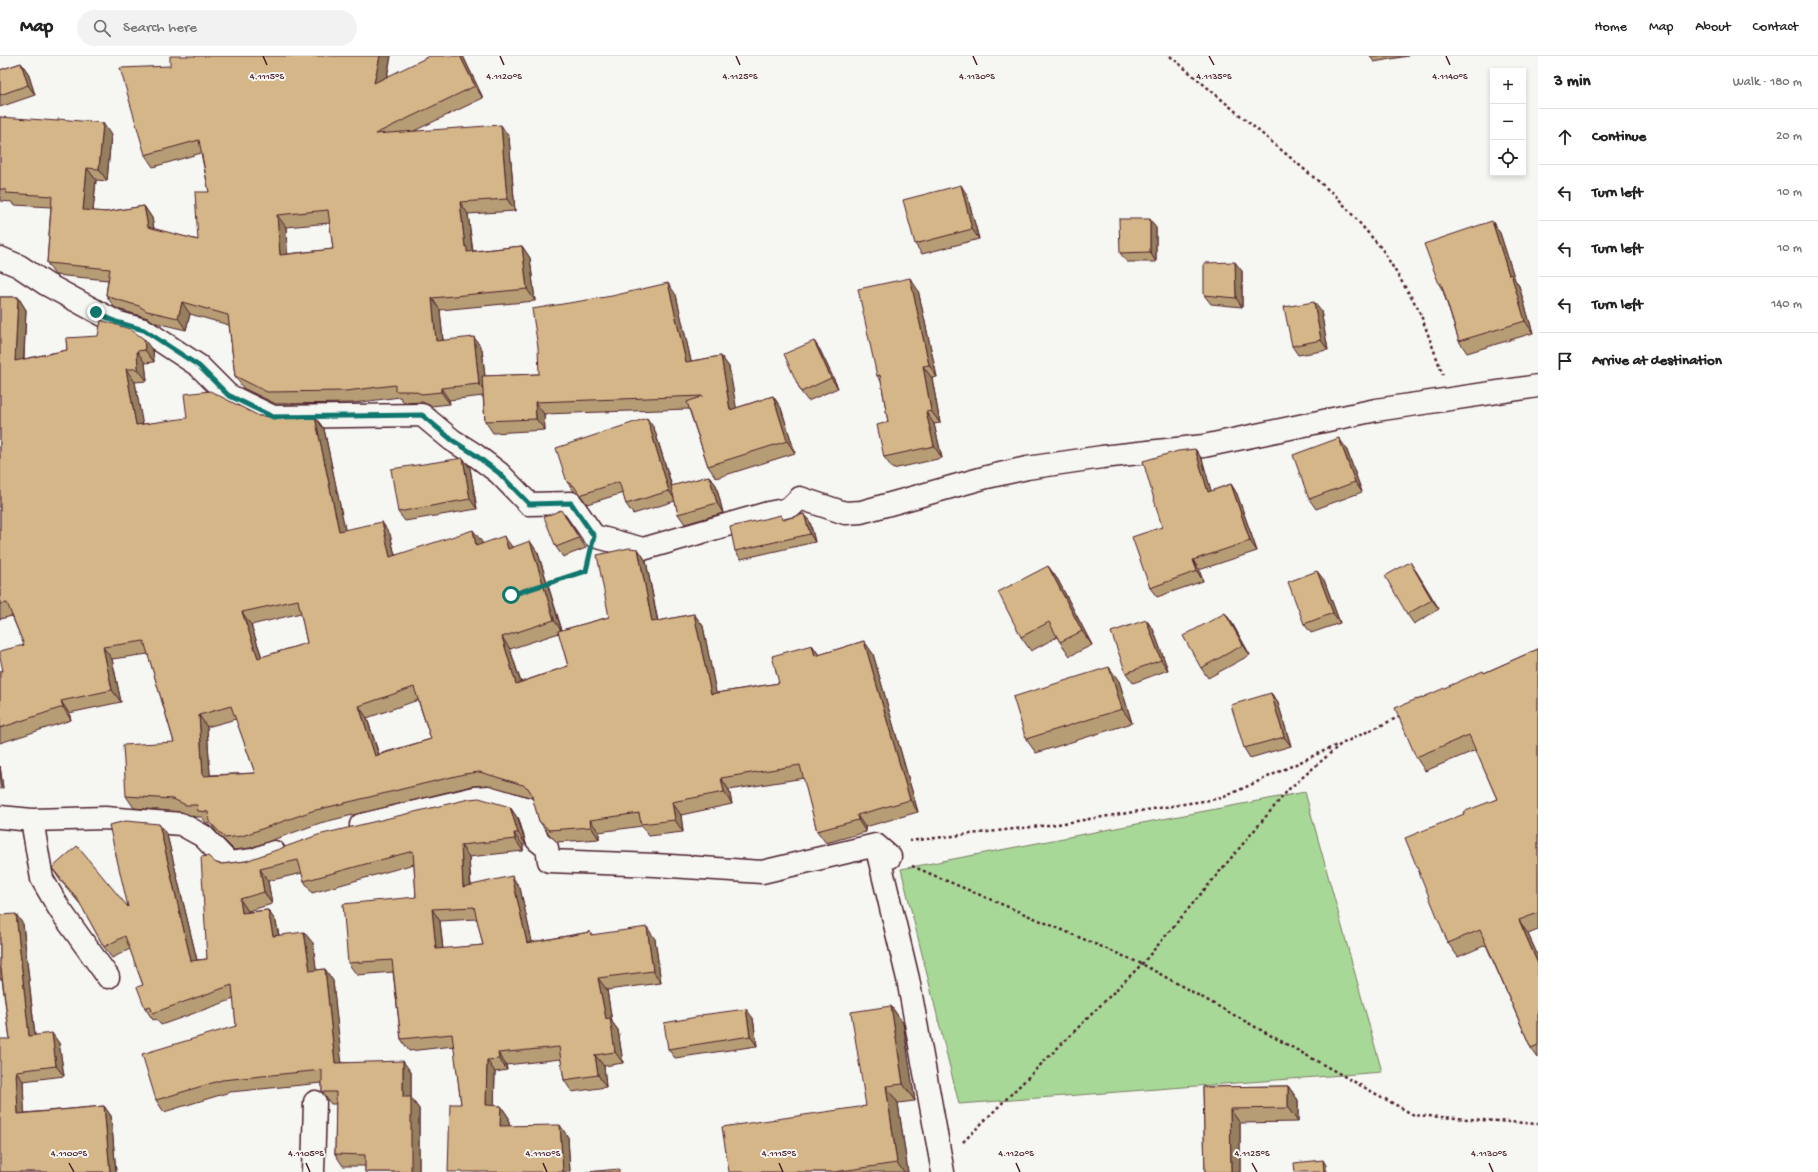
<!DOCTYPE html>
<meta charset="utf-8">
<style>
:root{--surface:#fff;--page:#f2f2f2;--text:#222;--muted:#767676;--line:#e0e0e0}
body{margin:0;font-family:"Gochi Hand",sans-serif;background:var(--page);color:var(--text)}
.controls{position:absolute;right:12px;top:12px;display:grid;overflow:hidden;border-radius:0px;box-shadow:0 2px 6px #0003}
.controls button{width:36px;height:36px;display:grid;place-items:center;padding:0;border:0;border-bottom:1px solid var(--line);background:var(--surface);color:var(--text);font:20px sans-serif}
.stop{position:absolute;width:12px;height:12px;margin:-9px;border:3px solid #0f766e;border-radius:50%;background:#fff}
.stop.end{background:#0f766e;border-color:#fff;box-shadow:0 1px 4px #0008}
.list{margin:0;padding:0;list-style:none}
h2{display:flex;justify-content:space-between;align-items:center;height:52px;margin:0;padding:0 16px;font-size:17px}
h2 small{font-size:13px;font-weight:400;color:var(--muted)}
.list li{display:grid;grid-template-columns:26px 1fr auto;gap:12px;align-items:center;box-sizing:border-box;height:56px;padding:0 16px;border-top:1px solid var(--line)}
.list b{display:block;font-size:15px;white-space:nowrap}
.list em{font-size:13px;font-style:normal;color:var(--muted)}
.icon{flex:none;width:22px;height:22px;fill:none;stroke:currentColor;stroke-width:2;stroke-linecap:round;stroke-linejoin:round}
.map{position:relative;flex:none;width:1538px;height:1116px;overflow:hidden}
header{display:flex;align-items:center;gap:24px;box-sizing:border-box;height:56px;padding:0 20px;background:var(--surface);border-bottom:1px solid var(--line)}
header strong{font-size:19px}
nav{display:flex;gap:22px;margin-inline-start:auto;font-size:14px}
.search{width:280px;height:36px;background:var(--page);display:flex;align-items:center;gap:10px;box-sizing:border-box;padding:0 14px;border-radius:22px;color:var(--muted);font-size:15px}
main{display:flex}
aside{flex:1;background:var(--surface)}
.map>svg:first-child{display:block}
</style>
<header>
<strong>Map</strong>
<div class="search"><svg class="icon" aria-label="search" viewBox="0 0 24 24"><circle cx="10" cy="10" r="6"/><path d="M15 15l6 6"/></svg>Search here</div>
<nav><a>Home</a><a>Map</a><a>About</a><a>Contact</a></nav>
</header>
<main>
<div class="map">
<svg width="1538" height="1116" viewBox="0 0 1538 1116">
<rect width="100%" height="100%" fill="#f6f6f2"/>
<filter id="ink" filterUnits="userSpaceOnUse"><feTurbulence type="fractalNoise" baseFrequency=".025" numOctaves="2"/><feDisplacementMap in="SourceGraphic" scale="8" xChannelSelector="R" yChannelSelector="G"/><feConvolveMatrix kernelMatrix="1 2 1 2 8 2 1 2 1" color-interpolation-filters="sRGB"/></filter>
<g filter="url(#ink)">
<path fill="#a8d898" stroke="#797c62" d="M1305,736L1382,1016L959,1048L901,813Z"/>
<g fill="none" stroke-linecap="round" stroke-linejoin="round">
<g stroke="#4a1f2b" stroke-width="25">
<path id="minor" d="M0,202L19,210L46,228L116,266L144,274L199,310L228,339L273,361L422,359L452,384L474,398L499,417L529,448L571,447L594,480L643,493L768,457L789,453L800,442L845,457L861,456L987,421L1027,412L1102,401L1204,390L1376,354L1538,330
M0,761L32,764L105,762L181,768L203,780L229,807L253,804L274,796
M32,764L42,823L60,854L108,921
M361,769L475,742L489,741L528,753L537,784L547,792L549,805L655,809L762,816L876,789L890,801
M876,789L908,923L943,1116
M313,1116L315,1046"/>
</g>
<path stroke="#4a1f2b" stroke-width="2.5" stroke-dasharray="3 3" stroke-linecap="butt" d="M1170,0L1337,141L1382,193L1419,254L1443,319
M545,528L586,515L589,504
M909,785L1058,768L1222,742L1337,689
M912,810L1142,908L1414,1059L1538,1068
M963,1086L1142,908L1289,733L1341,688L1401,660"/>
<use href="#minor" stroke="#f6f6f2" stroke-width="22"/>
</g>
<path fill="#b79d75" stroke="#4a1f2b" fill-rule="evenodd" d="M391,0L387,21L463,0L483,42L414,75L509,81L515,155L468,158L473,195L522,190L530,202L535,245L440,254L443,284L482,293L485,320L539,318L676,239L691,305L721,300L729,311L736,352L773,340L781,352L795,397L716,422L708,410L689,353L544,358L545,374L493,377L485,365L483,340L449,344L450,348L431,350L422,346L404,347L400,341L354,347L276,348L243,332L235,320L229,269L190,258L186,274L156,267L148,262L121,254L114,251L106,239L108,224L55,219L47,207L51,151L14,149L12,146L0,145V61L111,79L107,125L96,124L93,155L106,156L144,150L152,162L154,173L198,184L209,136L201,97L153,111L145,99ZM330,167L333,193L287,198L286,171Z
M1370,0H1408L1374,6Z
M21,7L28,17L35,39L0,51V14Z
M967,139L979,183L922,198L915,188Z
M1492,165L1500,177L1515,224L1519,230L1533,277L1467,297L1459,285L1443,235L1439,228Z
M1156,172V206H1127L1120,197Z
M1242,215V251L1211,248L1204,239Z
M918,234L937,321L932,322L940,367L934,368L942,402L893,413L884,401L888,366L881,325L877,320Z
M0,241H18L26,254L24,303L67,294L66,282L153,295L154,306L145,307L147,325L135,326L142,368L259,360L315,361L324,373L345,474L390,478L395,499L482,486V488L512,491L538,497L562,574L609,561L638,493L646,505L658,565L694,558L703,570L716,637L779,627L812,589L819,599L864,585L873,598L918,756L865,771L866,776L826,787L817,775L804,722L729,734L732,748L681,759L683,776L649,780L642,770L599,776V783L557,786L548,777L539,765L533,742L488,729L472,730L320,767L250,792L234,794L217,777L211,768L206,767L202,761H195L182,756L134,752L126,740L174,686L148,598L112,603L121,646L69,657L71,664L0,687V615H3L24,589L12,560L0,563ZM301,557L307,587L262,601L251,569ZM559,577L568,610L521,626L510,593ZM418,644L431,683L379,698L367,662ZM236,663L255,717L210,719L207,671Z
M1321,255L1328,294L1298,299L1292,290Z
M814,285L820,294L838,332L808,345L801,336Z
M654,372L672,430L709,420L716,429L723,457L685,468L678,458L675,445L633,458L626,448L623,437L587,448L581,440L574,435L567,426Z
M1346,392L1362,436L1316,453L1309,443Z
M1195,393L1202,403L1211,435L1231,428L1237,438L1257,495L1199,514L1203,525L1157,541L1150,532L1162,471Z
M463,402L470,412L477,453L405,465L398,456Z
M804,458L810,466L815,486L741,503L735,495L784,463Z
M567,464L586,492L563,501L556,491Z
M1048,510L1058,524L1092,589L1070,600L1060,586L1057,581L1031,595L1021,581Z
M1416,515L1439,553L1414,568L1407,558Z
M1324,524L1340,567L1311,577L1304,568Z
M1225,557L1232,567L1250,599L1208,622L1201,612Z
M1146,564L1153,573L1168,614L1133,627L1126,617Z
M1538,593V874L1528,878L1538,900V1002L1531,992L1486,889L1458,901L1448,887L1464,758L1497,743L1476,694L1425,715L1416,701L1417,644L1484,617Z
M1119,625L1132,667L1036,697L1026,683Z
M1271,637L1278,647L1291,690L1250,702L1244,692Z
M0,710L3,732L0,733Z
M510,751L518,763L526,789H523V795L469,801L471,829L520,832L532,886L590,876L592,879L655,883L661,927L607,934L612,966L618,974L623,1007L604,1010L606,1031L572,1036L564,1024L561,1003L506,1009L507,1014L495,1016L494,1050H501L509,1062V1070L568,1081L570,1116L461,1048L454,990L409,995L401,983L393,916L357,919L348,907L416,841L414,808L312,837L304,825L302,817L268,825L272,848L248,855V856L268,854L276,866L279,879L313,887L316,914L325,913L333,925L341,1006L411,1016V1042L419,1053V1116H365V1110H343L335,1098L336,1048H331L322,1036V1027L230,1036L164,1056L156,1044L236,970L234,943L161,969L156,963L153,964L145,952L143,929L130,893L112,902L104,891L81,849L60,824L52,812L128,851L167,779L197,904L207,903L216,807L222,808L246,805ZM477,863L483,889L443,893L440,865Z
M0,859L23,868L35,979L59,987L64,1020L23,1025L24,1057L104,1050L111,1060L116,1116H0L10,983L2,923H0Z
M891,950L903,967L915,1045L898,1047L908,1116H729L866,1050Z
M753,962L757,990L675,1002L668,993Z
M1288,1030L1298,1044V1066L1240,1067V1116H1205L1203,1031Z"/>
<path fill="#957f5f" stroke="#4a1f2b" d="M380,0H391L383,39L374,27Z
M460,0H463L483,42L475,30Z
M21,7L28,17L35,39L28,29Z
M103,67L111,79L107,125L99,113Z
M501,69L509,81L515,155L507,143Z
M87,112L96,124L92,166L83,154Z
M961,129L967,139L979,183L972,173Z
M460,146L468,158L473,200L467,196L465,191Z
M144,150L152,162L156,183L148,171Z
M277,159L286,171L288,211L280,199Z
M1150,163L1156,172V206L1150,196Z
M1492,165L1500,177L1515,224L1519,230L1533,277L1525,265L1509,219Z
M522,190L530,202L535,245L527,233Z
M1235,206L1242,215V251L1236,242Z
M910,222L918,234L937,321L929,309Z
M668,227L676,239L694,318L686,306Z
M18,241L26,254L23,317L15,305Z
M432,242L440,254L444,297L436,285Z
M182,246L190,258L186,274L178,262Z
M1314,246L1321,255L1328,294L1321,284Z
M474,281L482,293L487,340L479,328Z
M144,283L153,295L154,306L145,294Z
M814,285L820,294L838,332L831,322Z
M137,295L145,307L147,325L138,313Z
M721,300L729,311L739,366L730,354Z
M923,310L932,322L940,367L931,355Z
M126,313L135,326L145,381L136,369Z
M441,332L449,344L450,348L441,336Z
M773,340L781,352L795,397L787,385Z
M535,346L544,358L545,374L536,363Z
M926,356L934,368L942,402L934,390Z
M315,361L324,373L348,487L339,475Z
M647,362L654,372L676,445L669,435Z
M1339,382L1346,392L1362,436L1355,426Z
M1195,393L1202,403L1214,445L1208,436Z
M463,402L470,412L477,453L470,443Z
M709,420L716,429L723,457L717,447Z
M1231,428L1237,438L1257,495L1250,485Z
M804,458L810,466L815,486L810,478Z
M382,466L390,478L398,513L390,501Z
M473,474L482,486L484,502L476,490Z
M504,480L513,492L508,493Z
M530,485L538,497L562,576L554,564Z
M638,493L646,505L660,578L652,566Z
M1193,504L1199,514L1203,525L1197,515Z
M1410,506L1416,515L1439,553L1432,544Z
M1048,510L1058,524L1092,589L1082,575Z
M1317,515L1324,524L1340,567L1333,557Z
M242,556L251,569L266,614L258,602Z
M1225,557L1232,567L1250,599L1243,589Z
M694,558L703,570L719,651L711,638Z
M1146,564L1153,573L1168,614L1161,604Z
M502,581L510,593L525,640L516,628Z
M864,585L873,598L918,756L910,744Z
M812,589L821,602L815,600Z
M103,591L112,603L121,646L112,634Z
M1109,611L1119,625L1132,667L1122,653Z
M1271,637L1278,647L1291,690L1284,681Z
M61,645L69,657L71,664L63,651Z
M359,650L367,662L383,712L375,700Z
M199,659L207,671L211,732L203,720Z
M0,710L3,732L0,728Z
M721,722L729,734L732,748L724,736Z
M672,746L681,759L683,776L675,764Z
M510,751L518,763L526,789L518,777Z
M857,759L865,771L866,776L858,764Z
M590,764L599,776V783L591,771Z
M159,768L167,779L200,917L191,905Z
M514,777L523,789V795L515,783Z
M461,789L469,801L471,842L463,831Z
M260,813L268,825L272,848L264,836Z
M512,820L520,832L535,899L527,887Z
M240,843L248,855L251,868L242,857Z
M432,853L440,865L444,905L436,893Z
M268,854L276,866L281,891L273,880Z
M16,858L23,868L36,990L29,980Z
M1519,864L1528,878L1538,900V908Z
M647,871L655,883L661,927L653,915Z
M304,876L313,887L318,927L310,915Z
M325,913L333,925L343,1018L335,1007Z
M598,922L607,934L612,966L618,974L623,1007L615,996L606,963Z
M891,950L903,967L915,1045L903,1028Z
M746,953L753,962L757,990L750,980Z
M52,977L59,987L64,1020L56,1010Z
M498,997L506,1009L507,1014L499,1003Z
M595,999L604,1010L606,1031L598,1019Z
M487,1004L495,1016L494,1061L486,1049Z
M403,1005L411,1016V1042L419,1053V1116H411L403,1041Z
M16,1015L23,1025L25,1068L18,1058Z
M886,1030L898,1047L908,1116H904L897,1107Z
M1288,1030L1298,1044V1066L1288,1052Z
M104,1050L111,1060L116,1116H110Z
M501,1050L509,1062V1082L500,1070Z
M1230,1053L1240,1067V1116H1231Z
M560,1069L568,1081L570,1116H563Z
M1323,1104L1326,1109L1327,1116H1324Z"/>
<path fill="#d5b688" stroke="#4a1f2b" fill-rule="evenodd" d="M170,0H380L374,27L430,0H460L475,30L375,78L501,69L507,143L460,146L465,191H467V196L522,190L527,233L432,242L436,285L474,281L479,328L441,332V336L422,338L413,335H395V329L346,335L267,336L235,320L228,259L182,246L178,262L147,255L139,250L112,242L106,239L110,213L47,207L52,140L6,137V134L0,133V61L58,65V63L103,67L99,113L87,112L83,154L106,156L144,150L148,171L198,184L195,136H209L199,84L145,99L120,12L170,10ZM328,154L333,193L280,199L277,159Z
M21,7L28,29L0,39V14Z
M961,129L972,173L915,188L903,144Z
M1119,163H1150V196L1120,197Z
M1492,165L1509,219L1511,218L1525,265L1459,285L1441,227L1439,228L1424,188Z
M1235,206L1236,242L1204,239V207Z
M910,222L929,309L923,310L931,355L926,356L934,390L884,401L877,369L888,366L880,319L877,320L858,233Z
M668,227L686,306L721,300L730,354L773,340L787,385L708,410L687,346L703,340L535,346L536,363L485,365L482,320L539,318L538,291L532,253L612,240Z
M0,241H18L15,305L67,294L66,282L98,280L101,264L130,273L144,283L145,294L137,295L138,313H126L136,369L187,362L184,338L210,335L259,360L315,361L339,475L382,466L390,501L473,474L476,490L504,480L508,493L530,485L554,564L502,581L516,628L568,610L558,575L609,561L597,499L629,492L638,493L652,566L694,558L711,638L779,627L772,600L812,589L815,600L864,585L910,744L857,759L858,764L817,775L800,709L721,722L724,736L672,746L675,764L641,768L639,757L590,764L591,771L549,774L539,765L531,737L528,732L523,729L480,716L464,718L312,755L242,780L225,782L209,765L208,756L198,755L197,749H186L173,743L126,740L123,689L174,686L144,585L103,591L112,634L61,645L63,651L0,672V615H3L0,601V595L24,589L7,547L0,548ZM298,544L307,587L258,602L242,556ZM414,631L431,683L375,700L359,650ZM231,650L255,717L203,720L199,659Z
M1314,246L1321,284L1292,290L1284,251Z
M814,285L831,322L801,336L784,298Z
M647,362L669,435L626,448L619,426L580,439L574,430L567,426L556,392Z
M1339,382L1355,426L1309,443L1293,399Z
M1195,393L1208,436L1231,428L1250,485L1193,504L1197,515L1150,532L1132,481L1162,471L1143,405L1178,395Z
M463,402L470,443L398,456L391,413Z
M709,420L717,447L678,458L671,430Z
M561,454L579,482L556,491L544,461Z
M804,458L810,478L735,495L730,471L781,459L782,464Z
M1410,506L1432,544L1407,558L1385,520Z
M1048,510L1082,575L1060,586L1049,566L1021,581L998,536Z
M1317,515L1333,557L1304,568L1288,526Z
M1225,557L1243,589L1201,612L1183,580Z
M1146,564L1161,604L1126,617L1111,576Z
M1538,593V857L1519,864L1538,908V989L1531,992L1480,874L1448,887L1405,782L1464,758L1463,756L1497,743L1469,679L1416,701L1395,652L1417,643V644L1483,615L1484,617Z
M1109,611L1122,653L1026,683L1013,641Z
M1271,637L1284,681L1244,692L1231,649Z
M479,742L510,751L518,777H514L515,783L461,789L463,831L512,820L527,887L590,876L591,879L647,871L653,915L598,922L606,963L610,962L615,996L595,999L598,1019L564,1024L559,991L498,997L499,1003L487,1004L486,1049L501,1050L500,1070L560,1069L563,1116H448L450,1048H461L452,978L401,983L392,904L348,907L343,848L416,841L413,795L304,825L298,804L260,813L264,836L240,843L242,857L268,854L273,880L304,876L310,915L325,913L335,1007L403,1005V1041H411V1116H365V1099L335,1098L336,1036H322V1014L222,1024L156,1044L142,998L236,970L232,929L153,957L150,950L145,952L137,931L143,929L125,880L104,891L78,844L52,812L77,790L128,851L109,769L126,765L159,768L191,905L207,903L201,801L208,800L216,807L222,808L246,805L318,779L469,743ZM474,851L483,889L436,893L432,853Z
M16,858L29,980L52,977L56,1010L16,1015L18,1058L104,1050L110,1116H0V983H10L1,912H0V859Z
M891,950L903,1028L886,1030L897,1107L834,1116H729L722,1071L866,1050L851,956Z
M746,953L750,980L668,993L664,967L702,960L701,959Z
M1288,1030V1052L1230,1053L1231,1116H1205L1203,1031Z
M1323,1104L1324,1116H1295L1294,1107Z
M619,1113V1116H586Z"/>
</g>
<g fill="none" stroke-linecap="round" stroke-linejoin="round" filter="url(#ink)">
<path stroke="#0f766e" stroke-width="5" d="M96,256L116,266L144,274L199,310L228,339L273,361L422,359L452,384L474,398L499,417L529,448L571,447L594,480L586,515L511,539"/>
</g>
<path fill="none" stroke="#4a1f2b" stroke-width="1.5" d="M263,0L267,9M500,0L504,9M736,0L740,9M973,0L977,9M1209,0L1214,9M1446,0L1450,9M69,1107L74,1116M306,1107L310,1116M543,1107L547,1116M779,1107L783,1116M1016,1107L1020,1116M1252,1107L1257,1116M1489,1107L1493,1116"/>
<g font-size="10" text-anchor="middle" fill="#4a1f2b" stroke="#f6f6f2" stroke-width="4" stroke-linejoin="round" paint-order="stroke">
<text x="267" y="23">4.1115°S</text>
<text x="504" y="23">4.1120°S</text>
<text x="740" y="23">4.1125°S</text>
<text x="977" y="23">4.1130°S</text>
<text x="1214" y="23">4.1135°S</text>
<text x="1450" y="23">4.1140°S</text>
<text x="69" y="1100">4.1100°S</text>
<text x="306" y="1100">4.1105°S</text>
<text x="543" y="1100">4.1110°S</text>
<text x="779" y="1100">4.1115°S</text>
<text x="1016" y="1100">4.1120°S</text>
<text x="1252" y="1100">4.1125°S</text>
<text x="1489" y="1100">4.1130°S</text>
</g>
</svg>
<div class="controls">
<button>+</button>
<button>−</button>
<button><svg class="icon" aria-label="locate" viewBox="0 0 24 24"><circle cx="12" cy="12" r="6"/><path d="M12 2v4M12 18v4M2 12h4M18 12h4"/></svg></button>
</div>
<div class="stop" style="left:511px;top:539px"></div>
<div class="stop end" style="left:96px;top:256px"></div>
</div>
<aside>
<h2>3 min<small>Walk · 180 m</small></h2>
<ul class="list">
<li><svg class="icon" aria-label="ahead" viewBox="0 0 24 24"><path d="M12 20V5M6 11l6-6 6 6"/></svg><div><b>Continue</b></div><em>20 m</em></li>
<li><svg class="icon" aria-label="left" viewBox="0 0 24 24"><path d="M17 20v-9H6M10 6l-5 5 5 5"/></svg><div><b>Turn left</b></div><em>10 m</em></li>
<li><svg class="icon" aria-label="left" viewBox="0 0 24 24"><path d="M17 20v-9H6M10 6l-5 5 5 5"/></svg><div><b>Turn left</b></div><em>10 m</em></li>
<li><svg class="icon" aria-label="left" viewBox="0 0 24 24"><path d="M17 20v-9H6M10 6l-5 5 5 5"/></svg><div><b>Turn left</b></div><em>140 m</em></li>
<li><svg class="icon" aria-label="arrive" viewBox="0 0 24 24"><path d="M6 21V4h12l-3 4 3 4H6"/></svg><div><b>Arrive at destination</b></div></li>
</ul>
</aside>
</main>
